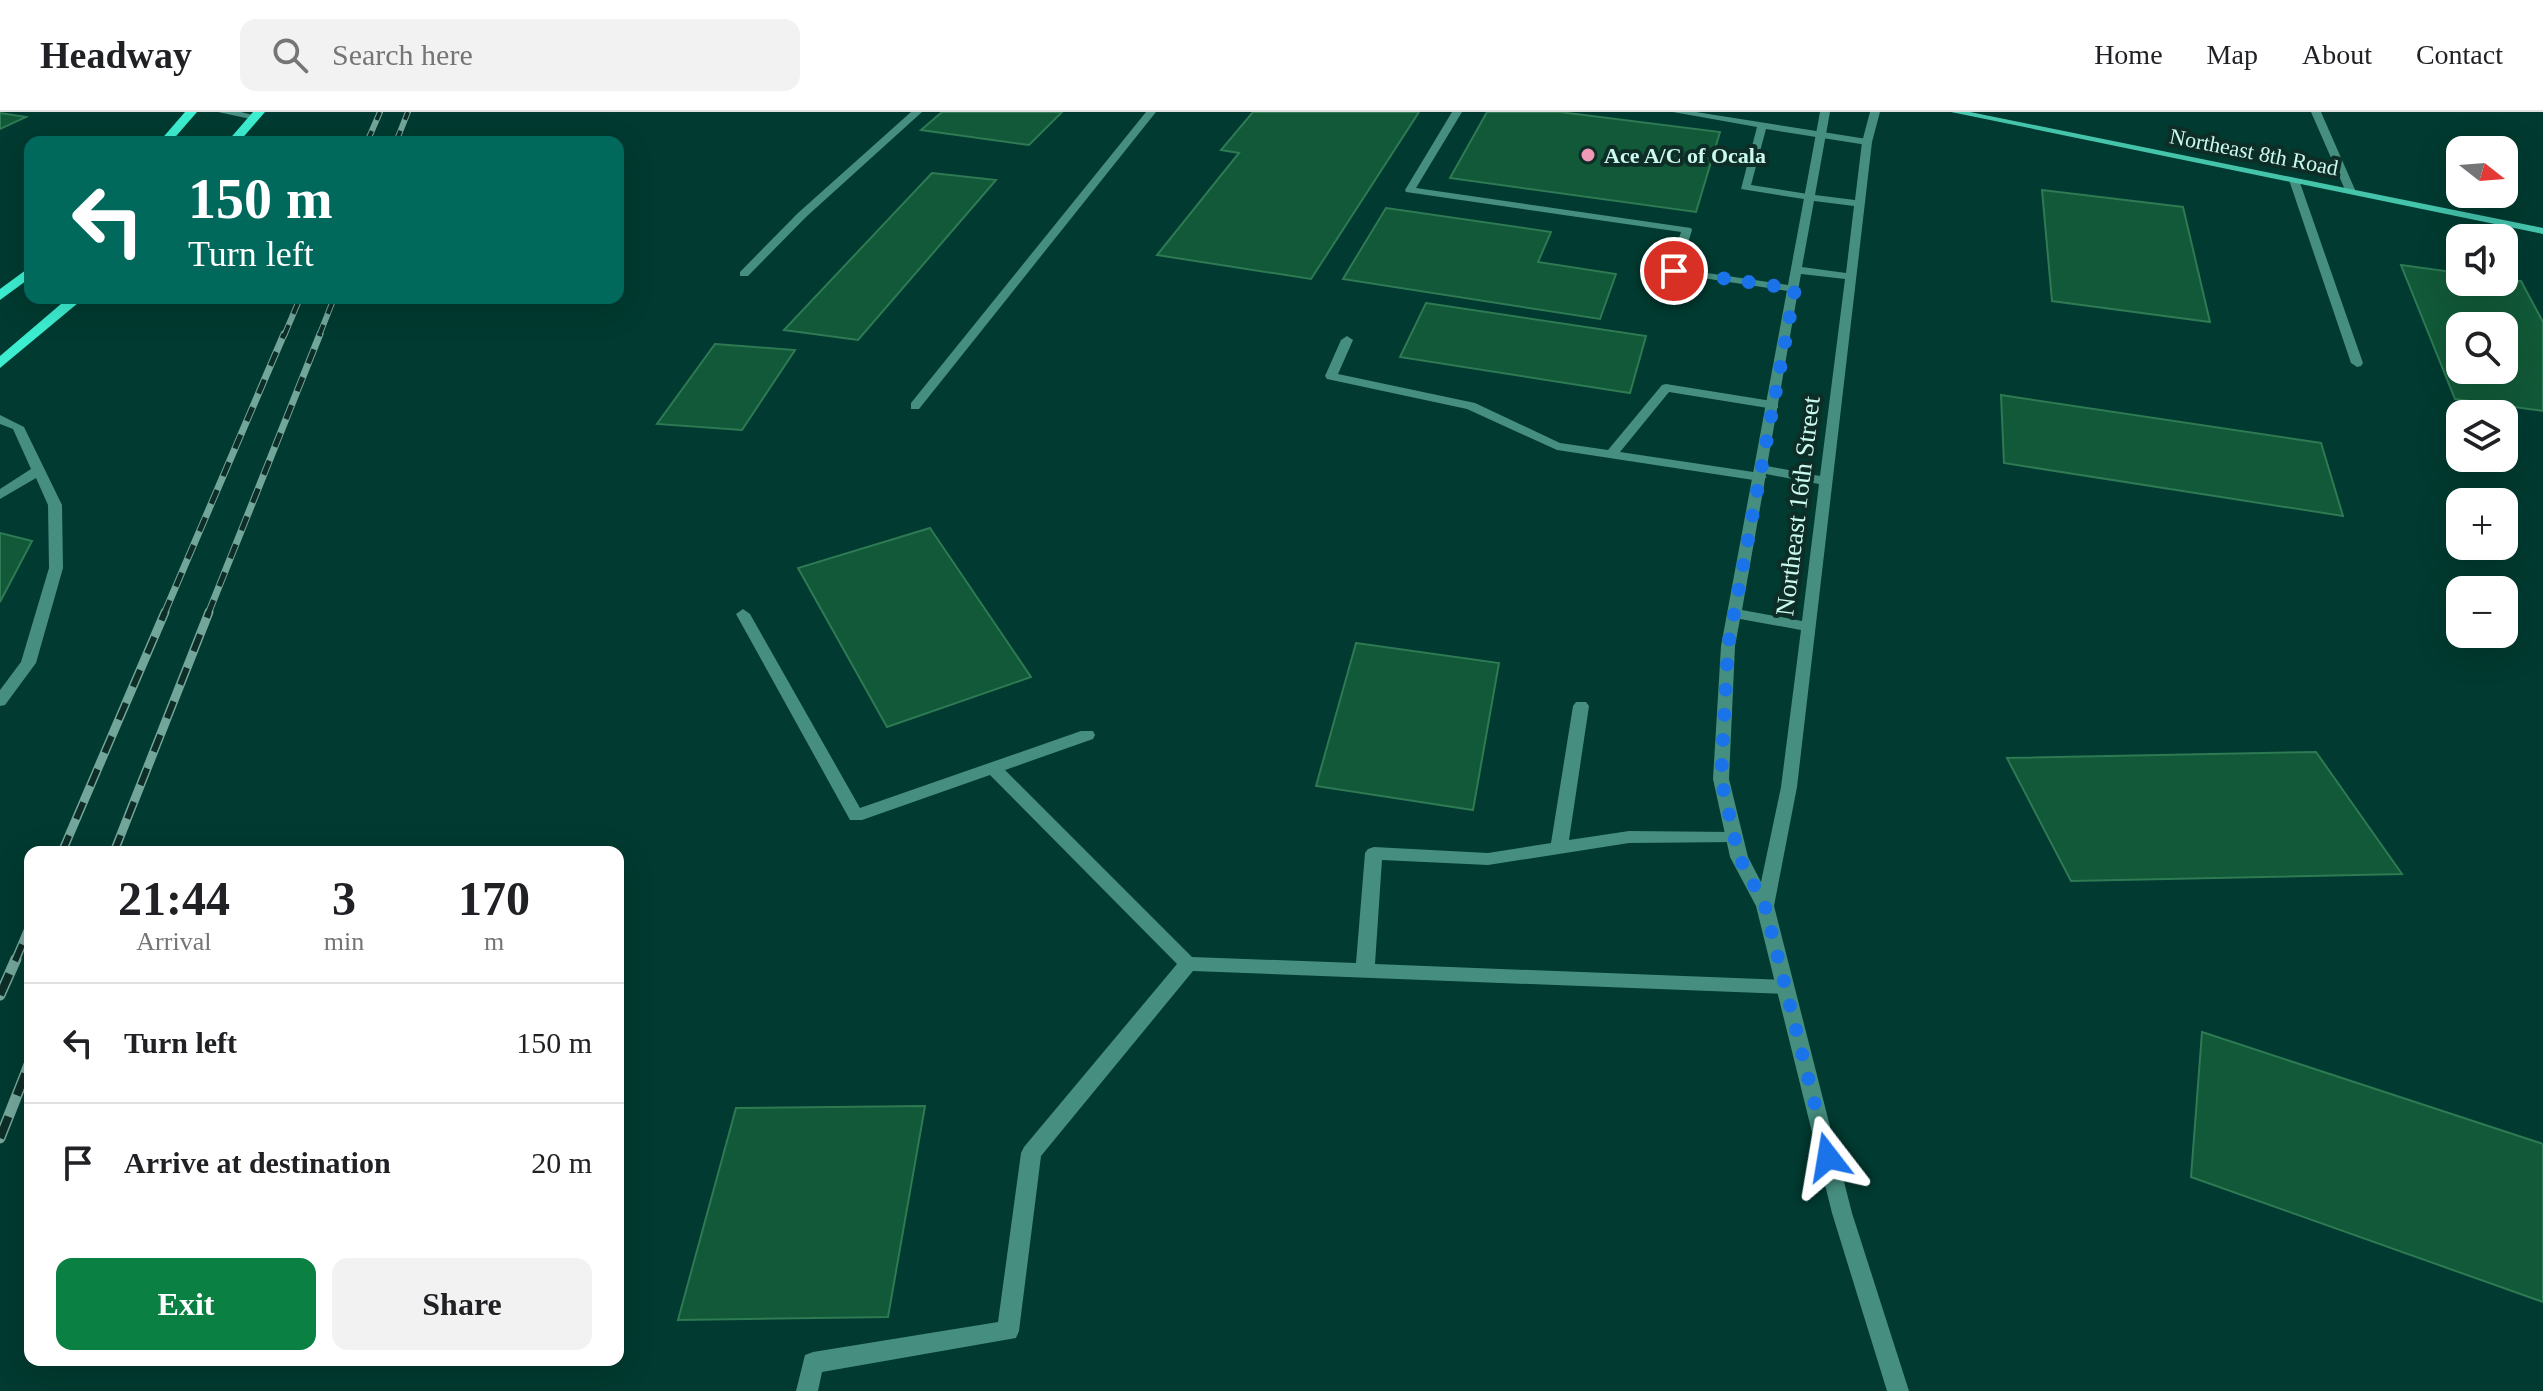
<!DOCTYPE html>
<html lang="en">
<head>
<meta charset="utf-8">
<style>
	:root { --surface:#fff; --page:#f2f2f2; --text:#202124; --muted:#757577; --line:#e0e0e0; --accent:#0b8043 }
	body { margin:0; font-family:"Times New Roman",serif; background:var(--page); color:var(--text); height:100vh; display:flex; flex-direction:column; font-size:30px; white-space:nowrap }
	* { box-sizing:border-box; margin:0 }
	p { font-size:26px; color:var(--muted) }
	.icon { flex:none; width:44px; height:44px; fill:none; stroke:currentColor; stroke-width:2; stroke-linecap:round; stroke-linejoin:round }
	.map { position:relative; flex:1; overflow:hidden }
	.side { position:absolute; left:24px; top:734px; width:600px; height:520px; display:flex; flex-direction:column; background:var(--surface); border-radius:16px; box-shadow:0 8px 32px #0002 }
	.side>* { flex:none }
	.hud { position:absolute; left:24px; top:24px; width:600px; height:168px; border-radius:16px; box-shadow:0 8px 32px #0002; background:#00695c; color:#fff; overflow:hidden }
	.needle { width:52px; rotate:107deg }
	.tools { position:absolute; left:2446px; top:24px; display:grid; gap:16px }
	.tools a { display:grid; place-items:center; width:72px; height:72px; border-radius:16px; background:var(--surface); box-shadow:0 8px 32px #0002; font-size:40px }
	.pin { position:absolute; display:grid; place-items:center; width:68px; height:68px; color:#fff; margin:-34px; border:4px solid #fff; border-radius:50%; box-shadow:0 2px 8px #0007 }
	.me { position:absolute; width:88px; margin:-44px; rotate:346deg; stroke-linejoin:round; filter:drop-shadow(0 0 6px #0008) }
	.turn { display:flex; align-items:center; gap:28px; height:168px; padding:0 32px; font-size:36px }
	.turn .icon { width:104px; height:104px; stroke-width:2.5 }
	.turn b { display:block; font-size:56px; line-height:68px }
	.eta { display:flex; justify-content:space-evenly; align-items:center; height:136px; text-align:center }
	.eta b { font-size:48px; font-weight:700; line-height:56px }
	.action { display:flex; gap:16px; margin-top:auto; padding:16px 32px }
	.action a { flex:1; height:92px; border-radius:16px; background:var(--accent); color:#fff; font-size:32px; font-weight:700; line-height:92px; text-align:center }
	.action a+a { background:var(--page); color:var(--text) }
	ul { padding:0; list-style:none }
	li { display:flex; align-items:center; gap:24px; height:120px; padding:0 32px; border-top:2px solid var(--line) }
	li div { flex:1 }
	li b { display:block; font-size:30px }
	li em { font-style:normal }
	header { display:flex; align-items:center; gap:48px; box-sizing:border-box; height:112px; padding:0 40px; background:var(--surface); border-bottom:2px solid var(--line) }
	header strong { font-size:38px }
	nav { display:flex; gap:44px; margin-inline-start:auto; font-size:28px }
	.search { width:560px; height:72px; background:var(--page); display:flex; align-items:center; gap:20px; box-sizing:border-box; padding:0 28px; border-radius:16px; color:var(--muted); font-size:30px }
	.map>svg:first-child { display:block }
	.building { fill:#115938; stroke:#2d7a53; stroke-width:2; fill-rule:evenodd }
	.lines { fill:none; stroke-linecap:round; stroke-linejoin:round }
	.lane { fill:#468e7f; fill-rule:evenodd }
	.street { fill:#468e7f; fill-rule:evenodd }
	.secondary { fill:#45c4ac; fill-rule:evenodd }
	.primary { fill:#3cedcf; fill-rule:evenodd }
	.rail-far3-casing { stroke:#73a69b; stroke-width:6 }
	.rail-far2-casing { stroke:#73a69b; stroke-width:7 }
	.rail-far1-casing { stroke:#73a69b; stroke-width:9 }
	.rail-casing { stroke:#73a69b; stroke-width:11 }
	.rail-far3 { stroke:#0d2d26; stroke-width:4; stroke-dasharray:12; stroke-linecap:butt }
	.rail-far2 { stroke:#0d2d26; stroke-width:5; stroke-dasharray:15; stroke-linecap:butt }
	.rail-far1 { stroke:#0d2d26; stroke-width:6; stroke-dasharray:18; stroke-linecap:butt }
	.rail { stroke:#0d2d26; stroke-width:8; stroke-dasharray:23; stroke-linecap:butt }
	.route { stroke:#1a73e8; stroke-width:14; stroke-dasharray:0 25.2 }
	.poi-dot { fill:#f09ab7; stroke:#0d2d26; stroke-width:3 }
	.labels { text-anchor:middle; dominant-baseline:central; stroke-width:8; stroke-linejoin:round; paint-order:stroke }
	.far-street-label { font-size:22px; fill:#cbf9ed; stroke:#0d2d26 }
	.far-poi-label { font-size:22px; font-weight:bold; fill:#cbf9ed; stroke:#0d2d26; text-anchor:start }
	.street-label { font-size:26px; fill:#cbf9ed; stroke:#0d2d26 }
</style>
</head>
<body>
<header>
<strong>Headway</strong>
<div class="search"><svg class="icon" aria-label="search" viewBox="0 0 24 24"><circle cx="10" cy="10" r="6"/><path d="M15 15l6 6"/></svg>Search here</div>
<nav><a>Home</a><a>Map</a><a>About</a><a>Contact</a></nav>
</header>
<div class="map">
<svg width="2543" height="1279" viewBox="0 0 2543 1279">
	<rect width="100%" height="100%" fill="#003a30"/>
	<g class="building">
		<path d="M942,0H1062L1029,33L921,18Z"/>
		<path d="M1253,0H1419L1311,167L1157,143L1239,41L1221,38Z"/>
		<path d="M1487,0H1560L1720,20L1696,100L1450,66Z"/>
		<path d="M0,1L26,5L0,17Z"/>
		<path d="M932,61L996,68L858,228L784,218Z"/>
		<path d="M2042,78L2183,95L2210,210L2052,189Z"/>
		<path d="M1386,96L1551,120L1538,150L1616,162L1600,207L1343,167Z"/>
		<path d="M2401,153L2460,161V170L2521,169L2543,210V299L2455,287ZM2460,214H2504V258H2460Z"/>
		<path d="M1426,191L1646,224L1630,281L1400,245Z"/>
		<path d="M715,232L795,238L742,318L657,312Z"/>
		<path d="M2001,283L2321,331L2343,404L2004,351Z"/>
		<path d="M930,416L1031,565L887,615L798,456Z"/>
		<path d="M0,421L32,429L0,490Z"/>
		<path d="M1356,531L1499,551L1473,698L1316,674Z"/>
		<path d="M2316,640L2402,762L2071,769L2007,646Z"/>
		<path d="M2202,920L2543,1032V1190L2191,1065Z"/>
		<path d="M925,994L888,1205L678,1208L736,996Z"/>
	</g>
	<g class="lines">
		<g class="lane">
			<path d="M911,0H922L806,105L748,164H740V160L798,101Z"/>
			<path d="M1146,0H1156L919,297H911V291Z"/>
			<path d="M1452,0H1462L1416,76L1691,116L1692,118L1680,157L1795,174L1801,177L1795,180L1670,161L1668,159L1681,120L1406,80L1405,78Z"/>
			<path d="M1673,0H1696L1867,27L1872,30L1867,33L1766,17L1751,73L1814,83L1815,85L1810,88L1741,77L1757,15Z"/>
			<path d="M2311,0H2321L2356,80L2355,82L2346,80Z"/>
			<path d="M2290,66L2299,68L2363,251L2361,254L2357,255L2351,251L2289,68Z"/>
			<path d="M1347,224L1353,228L1338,262L1475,291L1560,331L1608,338L1662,273L1666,272L1778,290V296L1774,297L1669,280L1620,340L1760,361L1767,365L1760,369L1557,338L1467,297L1327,267L1325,264L1341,228Z"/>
			<path d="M0,303L24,315L62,393L63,456L36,551L5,593L0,594V578L21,550L49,456L48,393L36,366L0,387V377L31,357L13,317L0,312Z"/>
			<path d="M743,497L750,502L860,696L1081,619H1093L1095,623L1093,627L1005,658L1192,845L1356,851L1365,741L1368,737L1374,735L1488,741L1551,731L1573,594L1576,590H1586L1589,594L1569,728L1629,719L1734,720L1740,722L1742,726L1740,730L1629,731L1488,753L1382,748L1375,852L1785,868L1792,870L1794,875L1792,880L1785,882L1193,859L1041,1044L1019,1219L1016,1226L822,1260L818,1279H796L805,1243L813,1240L998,1210L1021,1041L1024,1035L1177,852L990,663L862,708H850L736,502Z"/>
		</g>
		<g class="street">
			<path d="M218,0H241L260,5L255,8Z"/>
			<path d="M1820,0H1830L1815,83L1855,88L1862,30L1870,0H1880L1872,30L1797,675L1774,794L1852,1101L1909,1279H1887L1832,1101L1756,794L1730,745L1713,667L1721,534ZM1814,89L1854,94L1846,161L1802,155ZM1801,162L1845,167L1820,364L1767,354ZM1766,362L1819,372L1802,509L1742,498ZM1740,507L1801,518L1781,675L1761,770L1748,745L1729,667L1735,534Z"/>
		</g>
		<path class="secondary" d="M1951,0H1970L2543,116V122Z"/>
		<g class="primary">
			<path d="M185,0H197L171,30H159Z"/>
			<path d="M253,0H265L239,30H227Z"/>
			<path d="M30,155V166L0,188V177Z"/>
			<path d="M68,186H84L0,256V244Z"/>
		</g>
		<defs>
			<g id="rail-far3">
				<path d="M367,30L380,0"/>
				<path d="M396,30L408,0"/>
				<path d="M284,224L300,186"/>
				<path d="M319,224L334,186"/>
			</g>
			<g id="rail-far2">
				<path d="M164,502L284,222"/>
				<path d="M208,502L320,222"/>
			</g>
			<g id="rail-far1">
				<path d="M62,740L165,500"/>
				<path d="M114,740L209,500"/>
				<path d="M15,849L30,814"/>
			</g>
			<g id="rail">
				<path d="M0,883L16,847"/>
				<path d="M0,1026L30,950"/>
			</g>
		</defs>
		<use href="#rail-far3" class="rail-far3-casing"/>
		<use href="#rail-far2" class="rail-far2-casing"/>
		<use href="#rail-far1" class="rail-far1-casing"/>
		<use href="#rail" class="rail-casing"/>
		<use href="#rail-far3" class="rail-far3"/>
		<use href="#rail-far2" class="rail-far2"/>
		<use href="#rail-far1" class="rail-far1"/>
		<use href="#rail" class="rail"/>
	</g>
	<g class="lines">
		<path class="route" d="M1674,159L1795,177L1728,534L1721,667L1739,745L1765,794L1828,1045"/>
	</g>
	<circle class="poi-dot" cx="1588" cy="43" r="8"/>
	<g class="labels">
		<g class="far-street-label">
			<text transform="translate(2254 40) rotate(11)">Northeast 8th Road</text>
		</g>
		<g class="far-poi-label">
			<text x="1604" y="43">Ace A/C of Ocala</text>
		</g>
		<g class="street-label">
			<text transform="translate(1798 394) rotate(-83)">Northeast 16th Street</text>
		</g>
	</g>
</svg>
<div class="tools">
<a><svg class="needle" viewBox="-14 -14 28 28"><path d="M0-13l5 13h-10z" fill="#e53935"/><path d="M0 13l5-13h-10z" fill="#757577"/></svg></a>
<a><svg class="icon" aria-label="sound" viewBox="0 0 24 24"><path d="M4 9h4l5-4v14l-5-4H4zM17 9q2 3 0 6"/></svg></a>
<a><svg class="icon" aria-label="search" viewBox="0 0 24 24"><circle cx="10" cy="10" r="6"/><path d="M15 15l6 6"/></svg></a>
<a><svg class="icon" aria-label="layers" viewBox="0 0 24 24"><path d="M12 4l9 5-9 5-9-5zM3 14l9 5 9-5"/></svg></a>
<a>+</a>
<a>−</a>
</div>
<div class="pin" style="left:1674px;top:159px;background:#d93025"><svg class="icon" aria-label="arrive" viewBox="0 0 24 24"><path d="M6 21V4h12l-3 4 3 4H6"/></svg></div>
<svg class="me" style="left:1828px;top:1045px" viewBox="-20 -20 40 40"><path d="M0-17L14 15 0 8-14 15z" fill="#1a73e8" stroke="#fff" stroke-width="4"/></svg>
<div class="hud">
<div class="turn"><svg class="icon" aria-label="left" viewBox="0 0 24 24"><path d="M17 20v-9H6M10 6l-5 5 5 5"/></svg><div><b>150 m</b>Turn left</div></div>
</div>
<section class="side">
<div class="eta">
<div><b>21:44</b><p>Arrival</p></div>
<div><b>3</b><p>min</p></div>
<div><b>170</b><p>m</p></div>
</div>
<ul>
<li><svg class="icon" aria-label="left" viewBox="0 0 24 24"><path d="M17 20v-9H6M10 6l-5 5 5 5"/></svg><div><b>Turn left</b></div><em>150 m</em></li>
<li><svg class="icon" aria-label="arrive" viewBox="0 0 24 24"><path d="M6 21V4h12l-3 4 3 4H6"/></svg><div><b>Arrive at destination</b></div><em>20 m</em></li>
</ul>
<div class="action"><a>Exit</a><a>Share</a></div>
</section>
</div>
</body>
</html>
